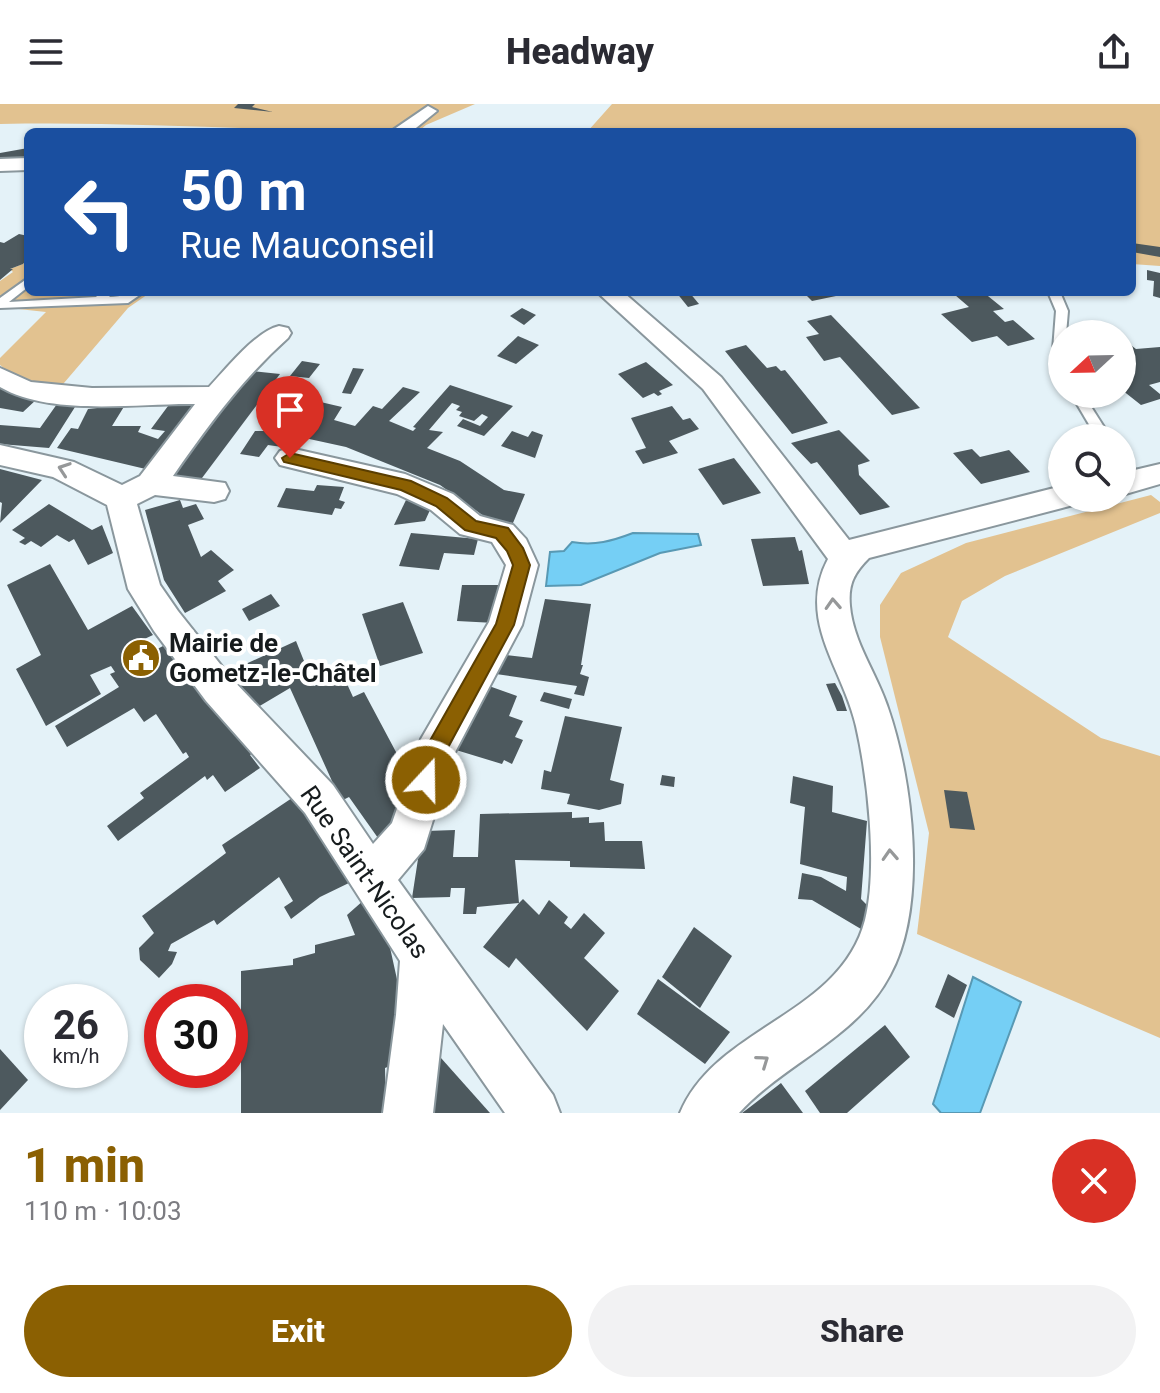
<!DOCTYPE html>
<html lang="en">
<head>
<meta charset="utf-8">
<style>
	:root { --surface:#fff; --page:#f2f2f3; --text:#2b2b33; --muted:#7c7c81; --accent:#8b6002 }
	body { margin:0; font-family:Roboto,sans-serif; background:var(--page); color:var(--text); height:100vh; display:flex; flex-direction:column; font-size:30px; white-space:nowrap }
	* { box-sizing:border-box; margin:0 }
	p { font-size:26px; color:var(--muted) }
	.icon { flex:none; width:44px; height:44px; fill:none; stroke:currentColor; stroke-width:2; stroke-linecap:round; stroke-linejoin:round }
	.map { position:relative; height:1009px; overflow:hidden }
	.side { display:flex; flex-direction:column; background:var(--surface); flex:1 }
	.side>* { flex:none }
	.banner { position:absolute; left:24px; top:24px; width:1112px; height:168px; border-radius:12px; box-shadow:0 2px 6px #0004; background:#1a4fa0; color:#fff; overflow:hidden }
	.needle { width:52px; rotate:248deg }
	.controls { position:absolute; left:1048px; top:216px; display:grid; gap:16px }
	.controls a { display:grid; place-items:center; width:88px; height:88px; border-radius:50%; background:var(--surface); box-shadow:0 2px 6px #0004; font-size:40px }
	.speed { position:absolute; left:24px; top:880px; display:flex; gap:16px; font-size:40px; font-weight:700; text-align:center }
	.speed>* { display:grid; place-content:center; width:104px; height:104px; border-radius:50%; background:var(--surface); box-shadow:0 2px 6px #0004; line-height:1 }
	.speed small { font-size:20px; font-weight:400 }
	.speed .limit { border:12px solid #d22; background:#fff; color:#111 }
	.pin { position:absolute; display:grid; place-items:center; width:68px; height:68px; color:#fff; margin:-82px -34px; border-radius:50% 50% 50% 0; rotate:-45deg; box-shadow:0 0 8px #0007 }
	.pin .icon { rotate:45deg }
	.me { position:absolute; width:88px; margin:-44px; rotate:21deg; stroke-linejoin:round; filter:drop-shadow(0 0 6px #0008) }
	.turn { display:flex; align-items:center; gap:28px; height:168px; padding:0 24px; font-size:36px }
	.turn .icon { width:104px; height:104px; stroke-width:2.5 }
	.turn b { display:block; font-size:56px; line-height:68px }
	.round { display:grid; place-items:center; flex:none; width:84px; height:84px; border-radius:42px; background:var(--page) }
	.head { display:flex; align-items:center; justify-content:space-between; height:136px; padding:0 24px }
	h1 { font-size:48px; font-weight:800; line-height:60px; color:var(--accent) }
	.action { display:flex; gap:16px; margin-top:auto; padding:16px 24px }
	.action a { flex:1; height:92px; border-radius:48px; background:var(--accent); color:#fff; font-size:32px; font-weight:800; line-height:92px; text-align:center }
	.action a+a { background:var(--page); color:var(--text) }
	header { display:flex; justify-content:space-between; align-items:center; height:104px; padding:0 24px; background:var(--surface); font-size:36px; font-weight:800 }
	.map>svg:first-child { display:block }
	.green { fill:#e2c290 }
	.water { fill:#75cff5; stroke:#5899b4; stroke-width:2 }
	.building { fill:#4d595e }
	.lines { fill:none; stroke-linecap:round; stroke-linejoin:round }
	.lane-casing { stroke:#8a979d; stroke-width:4 }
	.street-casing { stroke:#8a979d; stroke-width:4 }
	.lane { fill:#fff; fill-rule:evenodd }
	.street { fill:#fff; fill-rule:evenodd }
	.oneway { stroke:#969899 }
	.route { fill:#8b6002; stroke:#5a3e01; stroke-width:2 }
	.labels { text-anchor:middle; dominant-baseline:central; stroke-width:8; stroke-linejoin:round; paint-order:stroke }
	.poi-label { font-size:26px; font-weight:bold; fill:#161b1d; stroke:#fff; text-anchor:start }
	.street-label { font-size:26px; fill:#161b1d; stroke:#fff }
</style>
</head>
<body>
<header><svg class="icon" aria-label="menu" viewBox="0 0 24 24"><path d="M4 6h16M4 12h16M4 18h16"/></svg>Headway<svg class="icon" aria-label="share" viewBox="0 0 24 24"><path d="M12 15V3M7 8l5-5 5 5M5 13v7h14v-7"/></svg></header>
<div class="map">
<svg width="1160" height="1009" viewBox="0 0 1160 1009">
	<rect width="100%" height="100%" fill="#e4f2f8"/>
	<g class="green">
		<path d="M0,0H475L426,21L418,28C278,28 139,17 0,20Z"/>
		<path d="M612,0H1160V162L1132,160V28H587Z"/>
		<path d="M28,154V188H151L128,204L58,286L19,276L0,261V254L46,208L0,203V177L13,168L10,165L23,160Z"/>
		<path d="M1151,391L1160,398V409L1005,472L962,497L948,533L1101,634L1160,652V934L917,830L929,729L880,533V501L901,469L966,439Z"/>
	</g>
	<g class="water">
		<path d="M633,429L698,430L701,441L660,449L581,481L546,482L550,448L564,447L572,438C595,442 612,437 633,429Z"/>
		<path d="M973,873L1021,898L980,1009H941L933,1000Z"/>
	</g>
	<g class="building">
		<path d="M238,0H255L252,3L273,8L234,4Z"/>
		<path d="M28,44V58L0,59V49Z"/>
		<path d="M19,130L28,132V154L23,160L10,165H13L0,176V138L4,139Z"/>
		<path d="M1132,139L1160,143V153L1132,148Z"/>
		<path d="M1147,166L1160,169V194L1153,192L1154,177L1147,176Z"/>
		<path d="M676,188H689L699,200L688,203Z"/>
		<path d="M803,188H832L836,192L812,197Z"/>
		<path d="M968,188H983L1004,205L993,207L1005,218L1013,216L1035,235L1008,242L997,232L972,238L941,210L969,203L955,191Z"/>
		<path d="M522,204L536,211L524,221L510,212Z"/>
		<path d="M831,211L857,238L920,304L892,311L840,253L824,257L806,233L819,230L807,217Z"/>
		<path d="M518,232L539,241L516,260L497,252Z"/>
		<path d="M1124,236L1136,245L1160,243V278L1149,281L1160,290V295L1141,301L1122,286V275L1125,274L1122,271Z"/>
		<path d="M746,241L767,264L776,262L781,267L785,266L828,319L792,330L725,247Z"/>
		<path d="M302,257L320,260L309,274L290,272Z"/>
		<path d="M646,258L673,281L659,287L662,290L658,292L654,289L643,294L618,270Z"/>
		<path d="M353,264L364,265L351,290L342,289Z"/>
		<path d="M251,267L280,270L199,378L166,372Z"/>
		<path d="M0,281L18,291L37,295L23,308L0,304Z"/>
		<path d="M450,281L513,302L484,332L457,322L463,315L480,322L488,313L482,310L474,317L459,312L462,308L456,306L460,302L452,299L429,326L443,328L427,344L460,357L504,386L525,390L513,419L488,415L440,381L346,343L291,331L282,343L268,341L259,353L240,350L255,327H277L296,307L289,306L299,293L342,303L334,316L355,322L373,302L382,305L403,283L420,288L389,317L413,327L416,324L413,323Z"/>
		<path d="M197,296L202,303L154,367L57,344L71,324L78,325L88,305L125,301L112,322H141L138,328L158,335L165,327L151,325L171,298Z"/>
		<path d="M57,300L75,303L49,344L0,340V321L40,324Z"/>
		<path d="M672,302L683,316L690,314L699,325L669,337L678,349L643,360L635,347L646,344L631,314Z"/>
		<path d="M839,326L870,357L858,361L859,371L890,403L860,411L817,358L811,360L791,339Z"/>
		<path d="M512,327L528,333L532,327L543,331L535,354L501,342Z"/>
		<path d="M972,345L980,353L1009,346L1030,368L981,380L953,349Z"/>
		<path d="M734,354L761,389L723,401L698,365Z"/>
		<path d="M0,365L42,376L0,419L2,399L0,398Z"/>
		<path d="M317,381L344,383L339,396L345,398L341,405L335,404L332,411L277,403L286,384L314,387Z"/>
		<path d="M180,396L183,404L196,400L204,415L188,421L201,453L211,446L234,466L218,477L226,487L185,509L164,476L145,406Z"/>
		<path d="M406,396L430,406L425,417L394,421Z"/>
		<path d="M49,400L92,426L102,421L113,449L88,461L74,435L69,438L57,431L41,443L31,437L25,441L19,438L25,434L12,426Z"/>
		<path d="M411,429L478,435L474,451L444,449L439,466L399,462Z"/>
		<path d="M795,433L799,447L802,446L809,480L763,482L751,435Z"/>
		<path d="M50,460L88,526L132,502L153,531L125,544L133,558L163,542L253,649L250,651L260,664L225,688L213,671L207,676L205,672L118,737L107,722L144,694L140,689L189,653L186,648L183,650L156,610L144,618L134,604L67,643L55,622L119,583L110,570L115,568L111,562L90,571L101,590L46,622L16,565L41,551L7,481Z"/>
		<path d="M462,481H499L495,519L457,517Z"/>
		<path d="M271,490L280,502L249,517L242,505Z"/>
		<path d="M545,495L591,500L581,561H583L580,570L589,573L584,592L574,590L577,582L496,570L506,551L532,554Z"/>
		<path d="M403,498L423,549L380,562L362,510Z"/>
		<path d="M296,537L314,582L343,571L353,593L364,588L404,663L409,683L394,722L378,734L349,693L341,697L290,584L258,603L228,568Z"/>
		<path d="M835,579L842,592L847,607H837L826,580Z"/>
		<path d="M489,582L517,592L509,612L523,617L515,633L523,636L512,660L504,656L502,660L456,646Z"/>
		<path d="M544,588L572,595L569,605L540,597Z"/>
		<path d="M565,612L622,623L610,676L624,680L621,700L599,706L567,700L570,690L541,685L544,666L551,668Z"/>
		<path d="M662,671L675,673L674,683L660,681Z"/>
		<path d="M793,672L833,682L832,708L867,717L861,795L868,802L861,825L812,796L798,795L802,769L821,773L846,787L847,773L800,760L805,703L790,699Z"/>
		<path d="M944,686L967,688L975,726L950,724Z"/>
		<path d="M295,692L353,777L320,793L291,815L284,803L293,797L279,773L217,821L214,816L171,840L168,847L177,848L172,860L159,874L140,856L139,844L154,829L142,812L226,749L222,741Z"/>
		<path d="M572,708V714L589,713V719L604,718L605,737H642L645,765L570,763V757L515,756L519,799L523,795L539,811L549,796L568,813L564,819L571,825L584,809L605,829L584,854L619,887L587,927L516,854L509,864L483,843L519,799L477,803L476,810H463L465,784H451L450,793L412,794L418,755L426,727L455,726L453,753H478L480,710Z"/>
		<path d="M364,796L389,839L400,889L395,960L385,964L386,1009H241V867L293,861V855L315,849V841L355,831L347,811Z"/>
		<path d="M694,823L732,852L700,904L662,873Z"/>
		<path d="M948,870L967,881L954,914L935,903Z"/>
		<path d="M658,875L730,928L705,960L637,910Z"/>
		<path d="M885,921L910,953L847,1009H820L805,987Z"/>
		<path d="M0,945L28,976L0,1006Z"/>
		<path d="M441,954L490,1009H430L421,976Z"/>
		<path d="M781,979L803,1009H742L750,1003Z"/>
	</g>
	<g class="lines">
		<defs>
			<g id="lane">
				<path d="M28,174V183L9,198L96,193L101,188H114L109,193C122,193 131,188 144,188L128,199L0,204V194Z"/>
				<path d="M1048,188H1060L1068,207L1066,230H1062V258L1058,257L1053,246L1056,207Z"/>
				<path d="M1071,290H1083L1111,334H1097Z"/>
				<path d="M1122,355C1131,358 1138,368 1143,376L1141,380H1131L1122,369Z"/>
			</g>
			<g id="street">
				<path d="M428,2L437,7L411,28H390Z"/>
				<path d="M28,54V66L0,67V55Z"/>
				<path d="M597,188H623L721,273L849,436L1062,382V394H1077L1073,401L1062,404L869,454C854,469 848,480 850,502C853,538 877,570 888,604C913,676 928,802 890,871C857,934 786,958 739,1009H680C716,922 840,912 865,816C878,764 868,675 856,622C843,564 796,516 828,455L703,285Z"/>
				<path d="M279,222L288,224L291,229L288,234C242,275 208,322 173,372L225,379L229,387L225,395L214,398L155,391L137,400L160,481L178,507L232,575L333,681L373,740L392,719L421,635L489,518L506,461L492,438L460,430L431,406L397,390L280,361L275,354L280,347L290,344L405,370L453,390L480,412L513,421L526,435L538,461L522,521L453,652L424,745L398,776L553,991L560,1009H505L443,920L433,1009H383L396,911L400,857L305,709L206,597L154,527L128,485L107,401L53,373L0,361V341L74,358L122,381L140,372L195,300C138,299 52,313 0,283V264L31,278L92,284L209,283C226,265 255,228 279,222Z"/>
				<path d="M1160,360V380L1122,391V369Z"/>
			</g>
		</defs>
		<use href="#lane" class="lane-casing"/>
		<use href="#street" class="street-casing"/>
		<use href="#lane" class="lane"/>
		<use href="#street" class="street"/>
	</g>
	<defs><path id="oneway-chevron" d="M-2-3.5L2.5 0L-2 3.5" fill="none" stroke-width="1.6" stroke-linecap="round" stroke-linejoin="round" transform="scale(2)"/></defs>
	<g class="oneway">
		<use href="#oneway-chevron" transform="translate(64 365) rotate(-161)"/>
		<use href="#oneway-chevron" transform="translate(833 500) rotate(-93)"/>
		<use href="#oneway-chevron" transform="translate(890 751) rotate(-93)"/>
		<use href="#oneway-chevron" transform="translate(763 957) rotate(-35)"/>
	</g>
	<path class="route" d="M290,349L411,377L447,394L476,417L508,424L523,444L530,461L514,521L444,651L434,683L426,686L418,683L415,676L427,642L496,520L513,461L507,447L496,434L465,426L436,402L401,386L284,358L282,354Z"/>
	<defs>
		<symbol id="civic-disc" viewBox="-11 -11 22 22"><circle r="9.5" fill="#8b6002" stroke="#fff"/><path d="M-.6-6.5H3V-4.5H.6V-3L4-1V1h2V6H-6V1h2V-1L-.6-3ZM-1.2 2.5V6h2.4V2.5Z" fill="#fff"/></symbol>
	</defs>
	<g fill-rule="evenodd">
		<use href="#civic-disc" x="119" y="532" width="44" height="44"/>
	</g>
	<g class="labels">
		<g class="poi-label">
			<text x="169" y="539">Mairie de<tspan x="169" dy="30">Gometz-le-Châtel</tspan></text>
		</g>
		<g class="street-label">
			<text transform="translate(365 768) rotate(55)">Rue Saint-Nicolas</text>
		</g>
	</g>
</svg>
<div class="controls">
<a><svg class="needle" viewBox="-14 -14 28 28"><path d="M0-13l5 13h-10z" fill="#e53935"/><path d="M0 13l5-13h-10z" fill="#7c7c81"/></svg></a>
<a><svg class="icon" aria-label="search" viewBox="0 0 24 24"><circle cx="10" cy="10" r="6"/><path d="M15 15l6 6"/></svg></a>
</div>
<div class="speed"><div>26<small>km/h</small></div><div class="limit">30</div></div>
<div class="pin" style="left:290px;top:354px;background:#d93025"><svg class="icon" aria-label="arrive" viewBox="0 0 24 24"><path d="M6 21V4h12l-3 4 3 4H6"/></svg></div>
<svg class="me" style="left:426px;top:676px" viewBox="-20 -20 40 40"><circle r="17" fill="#8b6002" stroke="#fff" stroke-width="3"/><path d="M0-11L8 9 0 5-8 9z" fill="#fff"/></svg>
<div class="banner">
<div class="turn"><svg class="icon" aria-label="left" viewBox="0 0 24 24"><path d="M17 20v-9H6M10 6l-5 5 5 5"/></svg><div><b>50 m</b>Rue Mauconseil</div></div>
</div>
</div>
<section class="side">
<div class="head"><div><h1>1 min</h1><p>110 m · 10:03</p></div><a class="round" style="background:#d93025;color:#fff"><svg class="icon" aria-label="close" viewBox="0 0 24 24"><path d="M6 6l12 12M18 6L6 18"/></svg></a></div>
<div class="action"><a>Exit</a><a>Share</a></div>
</section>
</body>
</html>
